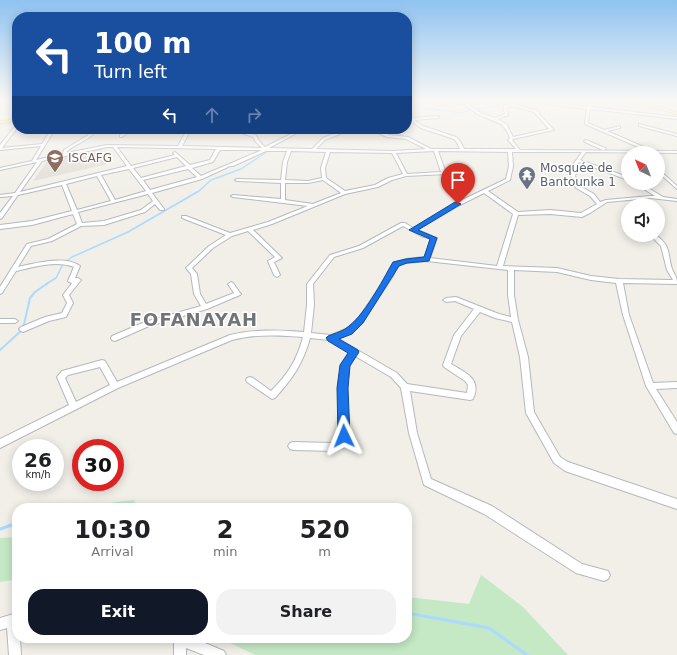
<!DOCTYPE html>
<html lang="en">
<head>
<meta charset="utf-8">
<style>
	:root { --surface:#fff; --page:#f2f2f2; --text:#202124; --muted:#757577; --accent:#111827 }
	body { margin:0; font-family:"DejaVu Sans",sans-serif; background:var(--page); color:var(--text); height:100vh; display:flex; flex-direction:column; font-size:15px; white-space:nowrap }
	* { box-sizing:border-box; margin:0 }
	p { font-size:13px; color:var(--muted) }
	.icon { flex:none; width:22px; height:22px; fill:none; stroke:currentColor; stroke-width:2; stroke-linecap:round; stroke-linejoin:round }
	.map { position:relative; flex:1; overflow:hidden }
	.drawer { position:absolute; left:12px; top:503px; width:400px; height:140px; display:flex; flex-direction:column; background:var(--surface); border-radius:16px; box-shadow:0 2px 10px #0003 }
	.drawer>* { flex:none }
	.guide { position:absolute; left:12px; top:12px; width:400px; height:122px; border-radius:16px; box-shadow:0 2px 10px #0003; background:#1a4fa0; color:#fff; overflow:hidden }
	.needle { width:26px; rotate:317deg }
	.buttons { position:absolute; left:621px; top:146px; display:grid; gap:8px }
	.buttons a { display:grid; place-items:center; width:44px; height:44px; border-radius:50%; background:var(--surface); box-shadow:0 2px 10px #0003; font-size:20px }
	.speed { position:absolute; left:12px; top:439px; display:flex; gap:8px; font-size:20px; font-weight:700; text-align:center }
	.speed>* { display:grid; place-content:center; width:52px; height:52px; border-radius:50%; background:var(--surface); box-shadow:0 2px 10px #0003; line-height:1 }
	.speed small { font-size:10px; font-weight:400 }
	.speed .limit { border:6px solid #d22; background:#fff; color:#111 }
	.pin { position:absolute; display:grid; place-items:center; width:34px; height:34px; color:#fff; margin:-41px -17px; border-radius:50% 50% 50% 0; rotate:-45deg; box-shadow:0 0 4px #0007 }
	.pin .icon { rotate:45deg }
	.me { position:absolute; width:44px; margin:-22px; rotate:358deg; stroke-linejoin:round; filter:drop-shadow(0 0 3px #0008) }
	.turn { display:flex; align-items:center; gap:14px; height:84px; padding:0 16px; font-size:18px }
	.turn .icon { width:52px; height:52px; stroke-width:2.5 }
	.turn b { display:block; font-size:28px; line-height:34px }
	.lanes { display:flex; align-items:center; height:38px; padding:0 16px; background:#0003; justify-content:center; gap:20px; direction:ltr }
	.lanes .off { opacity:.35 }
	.eta { display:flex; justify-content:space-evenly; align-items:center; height:68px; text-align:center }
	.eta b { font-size:24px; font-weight:600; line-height:28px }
	.button { display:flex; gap:8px; margin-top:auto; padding:8px 16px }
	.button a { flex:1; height:46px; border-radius:16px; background:var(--accent); color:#fff; font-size:16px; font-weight:600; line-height:46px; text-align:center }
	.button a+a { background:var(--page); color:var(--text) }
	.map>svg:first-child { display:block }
	.education { fill:#e1ded6 }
	.green { fill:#c5e8c5 }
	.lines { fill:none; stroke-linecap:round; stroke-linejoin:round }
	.stream-far3 { stroke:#aadaff; stroke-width:1 }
	.stream-far2 { stroke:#aadaff; stroke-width:1.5 }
	.stream-far1 { stroke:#aadaff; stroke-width:2 }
	.stream { stroke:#aadaff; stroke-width:3 }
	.minor-casing { stroke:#b5b8bc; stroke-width:2 }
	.major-casing { stroke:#f2c960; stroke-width:2 }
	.minor { fill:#fff; fill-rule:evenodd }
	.major { fill:#fff2af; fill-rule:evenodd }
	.route { fill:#1a73e8; stroke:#114b97 }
	.labels { text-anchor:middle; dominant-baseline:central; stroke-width:3; stroke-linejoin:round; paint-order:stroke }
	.far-education-label { font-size:12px; fill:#785e54; stroke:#fff; text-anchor:start }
	.far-worship-label { font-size:12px; fill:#5b616d; stroke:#fff; text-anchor:start }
	.district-label { font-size:18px; font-weight:bold; letter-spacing:1px; fill:#70757a; stroke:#fff }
</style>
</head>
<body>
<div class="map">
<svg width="677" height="655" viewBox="0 0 677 655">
	<rect width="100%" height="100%" fill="#f1efe8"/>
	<path class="education" d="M102,149L108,164L33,181L47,161Z"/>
	<g class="green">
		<path d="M134,500L137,508H88L92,505Z"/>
		<path d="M17,537V579L0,582V538Z"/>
		<path d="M481,575L523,607L568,655H255L220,638H407V597L469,604Z"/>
	</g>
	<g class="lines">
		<g class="stream-far3">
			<path d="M605,101L631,108"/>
			<path d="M424,108L462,113L470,110"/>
			<path d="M473,109L510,104L523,101"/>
		</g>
		<path class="stream-far2" d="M46,284L56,278L63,264L72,257L128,232L199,191L211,180L241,169L268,151"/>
		<path class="stream-far1" d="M0,350L23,329L30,298L35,292L48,283"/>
		<g class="stream">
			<path d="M0,529L17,523"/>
			<path d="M407,613L489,628L527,655"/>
		</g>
		<defs>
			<g id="minor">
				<path d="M2,101H6L0,105V103Z"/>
				<path d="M430,101H434L438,103L462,102L461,101H464L479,112L495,118L505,114L503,106L517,103L519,104L516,105L536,110L539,112V114L554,130L513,139L512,140L520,150L677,151V153L586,152L580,160L628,177V180L579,162L576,166L578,168L575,176L580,186L594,194L600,202L606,200L650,196H655L634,183H640L663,197L677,199V201L650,198L607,202L590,213L582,217L550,214L518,215L503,266L557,268L591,276L619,279L673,280L667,270L661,246L650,235H656C672,247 667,254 672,269C675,276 677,276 677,284L623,283L629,315L653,383L677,382V388L656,389L677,422V434L674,433L646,386L623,315L616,283L591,280L557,272L514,270V295L518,320L528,357L534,412L560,457L568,462L677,499V509L565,471L554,463L526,413L520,357L512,322L495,318L480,312L461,336L451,364C466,373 482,379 473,399L470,400L410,391L417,433L431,479L492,506L582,564L608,571L610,575L608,579L604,581L576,573L484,514L424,485L409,433L401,388L391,377L355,356C353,359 350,363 349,366C341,392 355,423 344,447L333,451L293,450L290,449L288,446L290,443L293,442L333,443L338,441L340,436L338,388L341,365L350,352L329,340L310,338C303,364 292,379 275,398L272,399L247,382L246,380L247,378L250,377L253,378L271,391C288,374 297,360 303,337C279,335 255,334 232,340L118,388L0,448V439L69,405L57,377L62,371L102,360L105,361L117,382L230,335C255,329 279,330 304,332L307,305V284L330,255L359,246L401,223H405L413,228L456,203L506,179L509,166L508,152L438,151L446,173V174L406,176L392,180L378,187L345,194L272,224L253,230L282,258L274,262L280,275L277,277L274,275L268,261L275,257L248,231L232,236L213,248L192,268L197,274L200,294L206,304L234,293L228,284L231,282L233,283L240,293L241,294L240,295L207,309L149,326L115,341L112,340L111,338L112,336L145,322L201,306L194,294L191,274L186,268L209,246L226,235L182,218V216H186L230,233L268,222L308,206L233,197L231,196L233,195L281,199V183L237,181L235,180L237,179L281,180L283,162L287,151H266L233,166H230L202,179L152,193L164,209V210H160L155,204L145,212L104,225L81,226L52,241L31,246L18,267C35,263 66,255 80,266L75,278H78L81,280L69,295L73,303L66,317L49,321L23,332L21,331L19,329L21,327L45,317L62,313L67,303L63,295L72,283L69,282L68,281L74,267C56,260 34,267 16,271L2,293L0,294V287L27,244L48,239L77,224L73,214L32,225L0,229V225L32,221L72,211L62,185L18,195L2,218L0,219V213L13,196L0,197V195L15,193L37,162L0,170V168L32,161L41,146L0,150V145L16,125H17V128L2,148L42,144L51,129H55L36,160L63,154L64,150L88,135L94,129H98C90,140 77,143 67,151V153L107,145L178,146L187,129H191L182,146L262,148L256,142L253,137L242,133V131L244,129H248L245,132L256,135L259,141L265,147L293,133L281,129L296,131L299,129H304L269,148L312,149L323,138L338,132L342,129H346L340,134L325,140L316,149L393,151L426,149L406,139L387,137L369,129H374L389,135L408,137L431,149H460L456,141L454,139L421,128L407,118V115L412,118L439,116L438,118L414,120L423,126L456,137L460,141L464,149H516L508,140L510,138L507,131L501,124L477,114L464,104L437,105ZM512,106L534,112L549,129L513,137L507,125L498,119L508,115L506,108ZM107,147H113L127,166L20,192L42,161ZM117,147L216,149L210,160L190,165L175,152L173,153L175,155L131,166ZM220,150H262L201,176L192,168L213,162ZM291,151L326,152L321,168L322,178L308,181L285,180L287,162ZM434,151L441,172L407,174L396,153ZM330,152L392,153L403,174L388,178L375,185L345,191L326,178L325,168ZM512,152H582L572,166L574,168L571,176L576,188L590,196L597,204L581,213L550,210L518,212L488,191L510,180L513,166ZM177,157L186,166L141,178L133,168ZM129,169L146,191L115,200L101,175ZM188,169L197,177L150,190L143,180ZM97,176L111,201L77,210L66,184ZM323,180L341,193L313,204L285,200V183H308ZM484,193L513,214L497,266L430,258L437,238L417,230L460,205ZM148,194L153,201L141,210L104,221L82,223L78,212ZM403,226L421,236L431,239L425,257L406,259L396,262L392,265L387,276L358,319L346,329L331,335L311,333L314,305L313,284L334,257L363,248ZM427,261L508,270V295L511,317L499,314L456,297L446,298L443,300L446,302L455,301L474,309L454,335L443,365L444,367L465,381L468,385L467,393L407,384L397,373L337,338L350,333L362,323L393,276L397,267L400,264L406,263ZM100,367L110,385L76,402L65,378L68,375Z"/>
				<path d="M525,101H534L587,107L588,101H591V107L677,117V119L590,109L588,123L604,130L620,126V128L607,131L646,148L647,149L645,150L585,124L587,109Z"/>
				<path d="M639,124L677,134V136L639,126Z"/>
				<path d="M127,129H144L158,131L156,132L131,130L122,137H120V135Z"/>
				<path d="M586,140L605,148L606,149L603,150L585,142L584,141Z"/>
				<path d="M658,169L677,186V189L658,172Z"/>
				<path d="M0,319H15L18,321L15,323H0Z"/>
				<path d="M17,613V638H20L21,655H9L7,628L0,630V618Z"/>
				<path d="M171,638H193L224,651L226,655H204L186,648V655H174V643Z"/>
			</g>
			<g id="major">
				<path d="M631,101H637L677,112V114Z"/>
				<path d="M17,120V122L0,123V121Z"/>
			</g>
		</defs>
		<use href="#minor" class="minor-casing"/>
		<use href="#major" class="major-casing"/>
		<use href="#minor" class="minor"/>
		<use href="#major" class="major"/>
	</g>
	<linearGradient id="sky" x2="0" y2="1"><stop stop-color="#8fc3f1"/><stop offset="0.52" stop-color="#f9f8f5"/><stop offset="1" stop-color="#f9f8f5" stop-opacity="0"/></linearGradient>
	<rect width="677" height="193" fill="url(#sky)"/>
	<path class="route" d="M455,202L461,204L418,230L437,238L429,261L407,263L399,266L363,323L352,334L339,339L358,350L359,352L350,366L348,388L350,436L348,440L344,441L340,440L338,436L337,388L340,365L348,353L328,341L326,338L328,336C333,334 340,332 345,329C364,317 382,281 393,262L406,259L424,257L430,239L409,230Z"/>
	<defs>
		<symbol id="university-pin" viewBox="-11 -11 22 30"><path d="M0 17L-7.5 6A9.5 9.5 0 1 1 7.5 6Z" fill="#8d6e63" stroke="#fff"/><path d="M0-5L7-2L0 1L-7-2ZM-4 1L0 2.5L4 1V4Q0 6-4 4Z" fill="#fff"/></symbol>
		<symbol id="temple-pin" viewBox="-11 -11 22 30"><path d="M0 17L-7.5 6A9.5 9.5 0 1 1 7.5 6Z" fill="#6b7280" stroke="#fff"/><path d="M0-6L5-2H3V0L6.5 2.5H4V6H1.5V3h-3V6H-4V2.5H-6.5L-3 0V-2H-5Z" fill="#fff"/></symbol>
	</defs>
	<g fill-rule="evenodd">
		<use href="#university-pin" x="45" y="148" width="20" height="27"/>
		<use href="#temple-pin" x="517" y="165" width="20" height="27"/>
	</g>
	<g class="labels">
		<g class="far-education-label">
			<text x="68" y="158">ISCAFG</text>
		</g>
		<g class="far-worship-label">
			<text x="540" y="168">Mosquée de<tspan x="540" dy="14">Bantounka 1</tspan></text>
		</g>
		<g class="district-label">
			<text x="194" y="319">FOFANAYAH</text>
		</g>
	</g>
</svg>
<div class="buttons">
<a><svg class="needle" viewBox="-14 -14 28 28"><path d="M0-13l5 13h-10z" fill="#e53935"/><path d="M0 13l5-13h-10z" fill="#757577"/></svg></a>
<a><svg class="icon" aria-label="sound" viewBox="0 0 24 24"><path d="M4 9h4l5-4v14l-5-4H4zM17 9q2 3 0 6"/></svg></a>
</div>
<div class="speed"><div>26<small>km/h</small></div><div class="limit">30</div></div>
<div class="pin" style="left:458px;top:204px;background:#d93025"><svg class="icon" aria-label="arrive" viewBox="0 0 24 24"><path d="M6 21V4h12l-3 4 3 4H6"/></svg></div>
<svg class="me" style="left:344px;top:436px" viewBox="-20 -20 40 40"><path d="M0-17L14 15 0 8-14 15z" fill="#1a73e8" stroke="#fff" stroke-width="4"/></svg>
<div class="guide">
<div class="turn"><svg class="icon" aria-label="left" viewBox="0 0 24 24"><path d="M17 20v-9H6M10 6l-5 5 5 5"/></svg><div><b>100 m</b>Turn left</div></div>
<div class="lanes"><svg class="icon" aria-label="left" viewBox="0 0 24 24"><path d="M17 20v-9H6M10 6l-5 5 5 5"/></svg><svg class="icon off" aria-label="ahead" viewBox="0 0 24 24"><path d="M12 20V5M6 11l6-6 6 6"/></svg><svg class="icon off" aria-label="right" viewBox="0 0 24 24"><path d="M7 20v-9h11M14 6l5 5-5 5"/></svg></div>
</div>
<section class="drawer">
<div class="eta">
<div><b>10:30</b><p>Arrival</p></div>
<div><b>2</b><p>min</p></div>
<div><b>520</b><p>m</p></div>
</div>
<div class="button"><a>Exit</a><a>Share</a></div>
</section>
</div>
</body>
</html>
